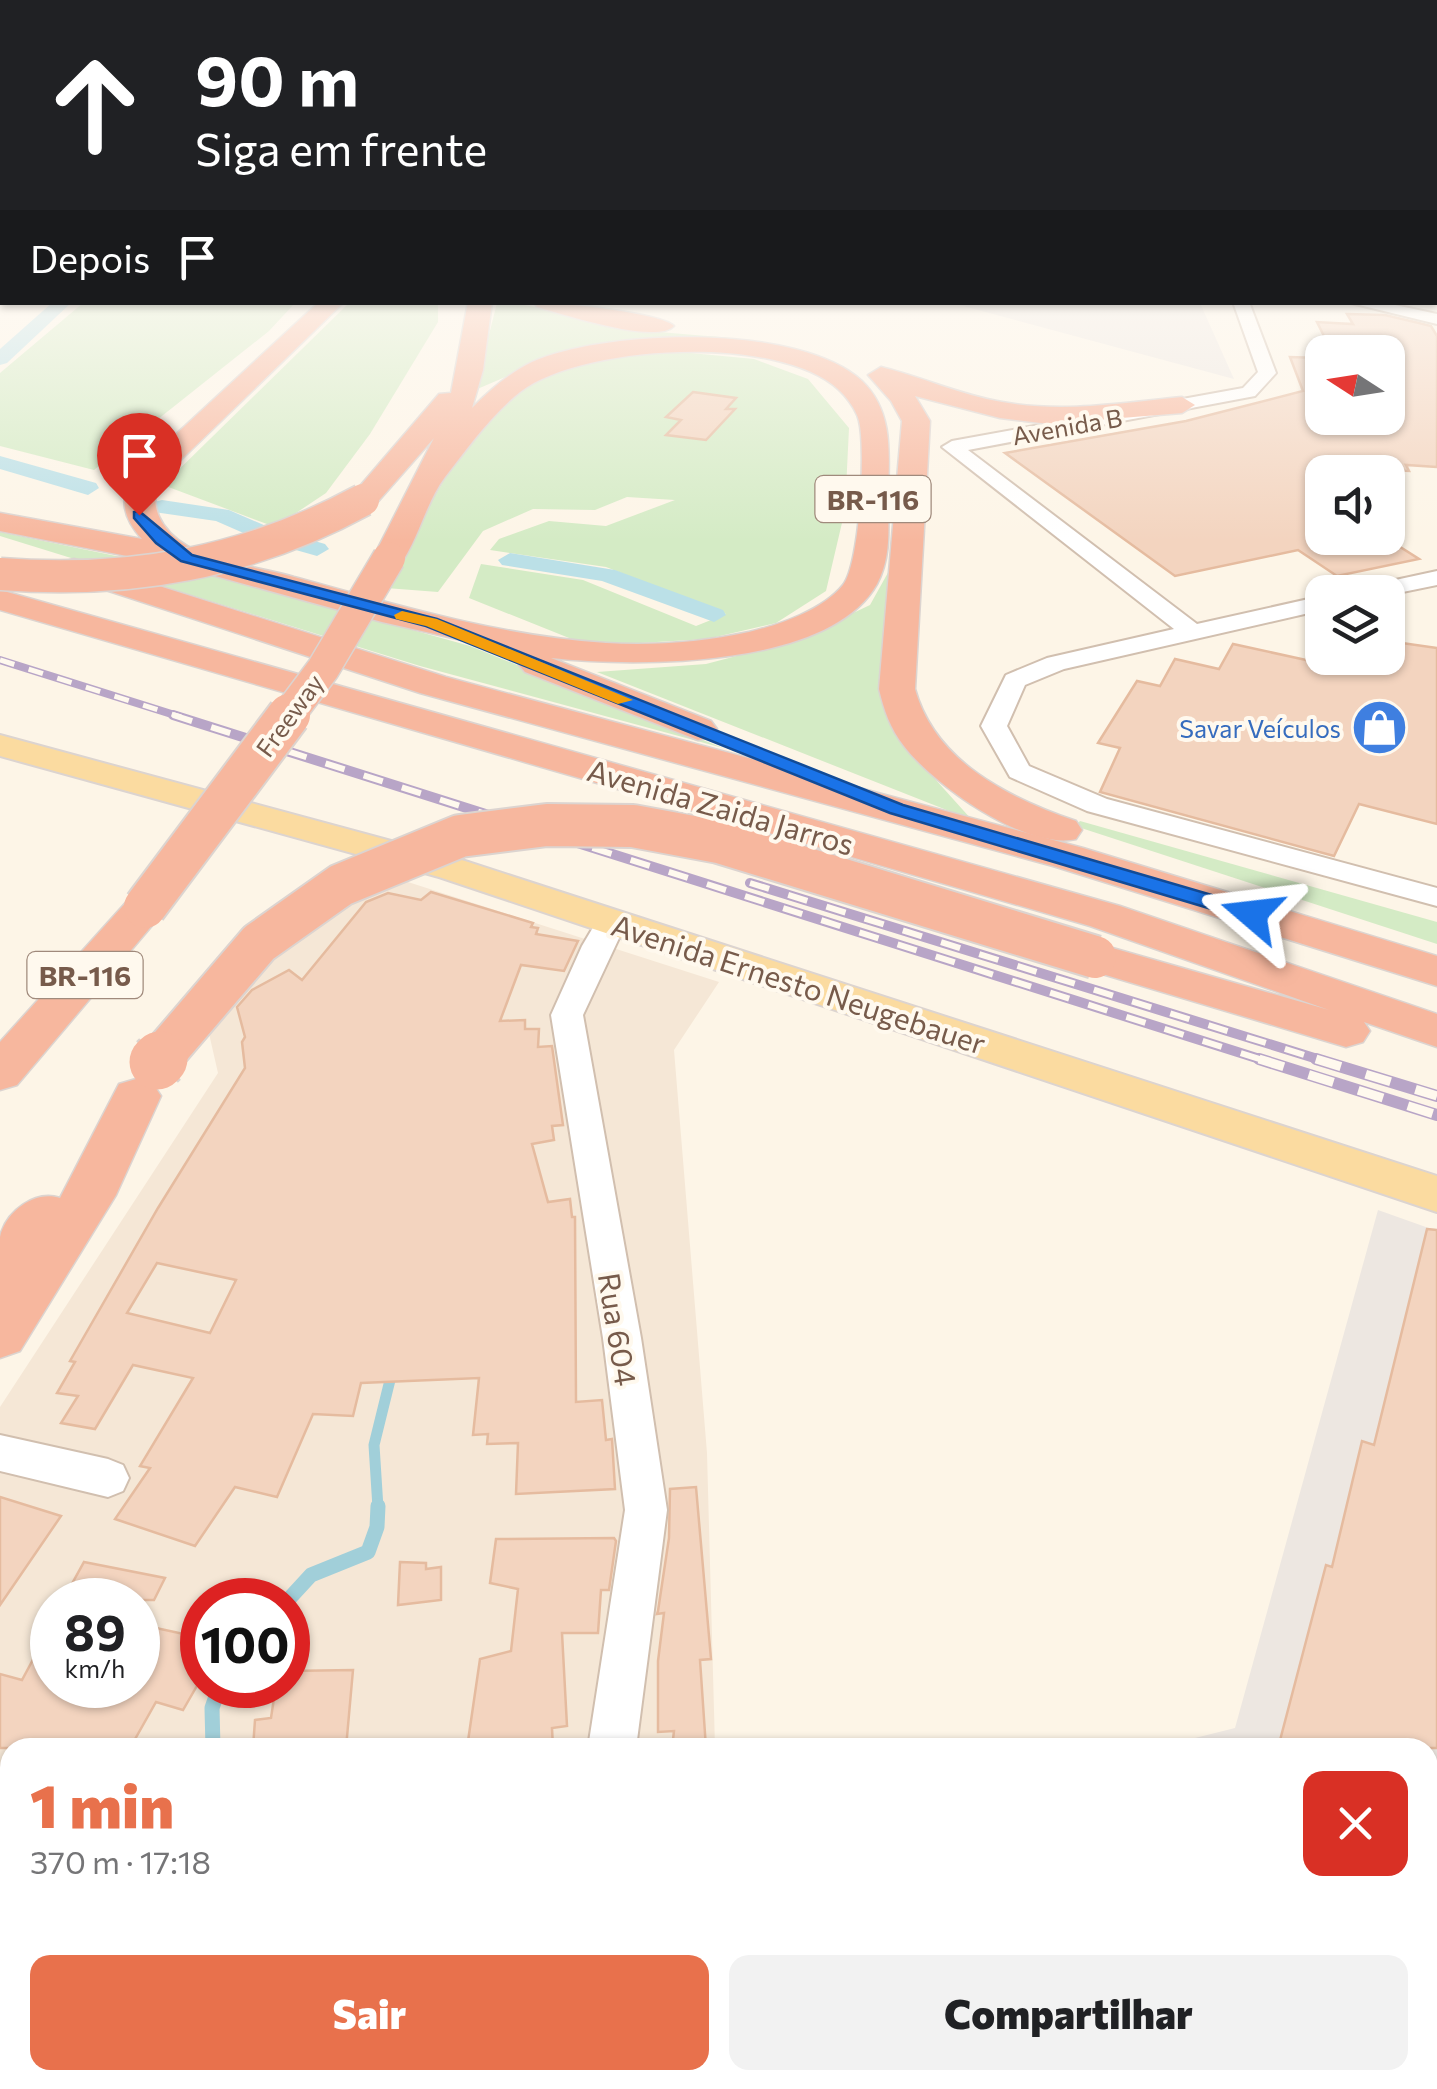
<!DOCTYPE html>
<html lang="pt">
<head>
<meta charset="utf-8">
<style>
	:root { --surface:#fff; --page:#f2f2f2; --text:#202124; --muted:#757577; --accent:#e8714c }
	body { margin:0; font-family:Commissioner,sans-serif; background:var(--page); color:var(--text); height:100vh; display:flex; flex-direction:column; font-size:38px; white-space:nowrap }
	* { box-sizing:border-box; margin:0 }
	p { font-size:32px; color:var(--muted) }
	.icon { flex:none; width:55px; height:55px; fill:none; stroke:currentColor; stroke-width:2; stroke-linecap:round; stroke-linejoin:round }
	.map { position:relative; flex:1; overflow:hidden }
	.drawer { position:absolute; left:0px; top:1738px; width:1438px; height:352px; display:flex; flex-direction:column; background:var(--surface); border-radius:30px 30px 0 0; box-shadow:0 2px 8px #0004 }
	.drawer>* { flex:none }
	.banner { position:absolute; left:0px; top:0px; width:1438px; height:305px; box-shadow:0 2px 8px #0004; background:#202124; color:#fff; overflow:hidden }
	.needle { width:65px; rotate:282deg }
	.controls { position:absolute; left:1305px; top:335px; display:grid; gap:20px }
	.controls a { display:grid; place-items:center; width:100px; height:100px; border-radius:20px; background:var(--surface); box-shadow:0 2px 8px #0004; font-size:50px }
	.speed { position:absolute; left:30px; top:1578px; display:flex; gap:20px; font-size:50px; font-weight:700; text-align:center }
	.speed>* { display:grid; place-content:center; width:130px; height:130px; border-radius:50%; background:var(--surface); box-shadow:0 2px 8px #0004; line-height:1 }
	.speed small { font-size:25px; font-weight:400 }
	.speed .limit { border:15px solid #d22; background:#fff; color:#111 }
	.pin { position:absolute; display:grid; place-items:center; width:85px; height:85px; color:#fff; margin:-102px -42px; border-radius:50% 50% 50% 0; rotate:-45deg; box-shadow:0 0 10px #0007 }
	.pin .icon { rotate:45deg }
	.me { position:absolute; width:110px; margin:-55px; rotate:287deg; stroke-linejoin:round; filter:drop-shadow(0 0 8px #0008) }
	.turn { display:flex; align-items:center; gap:35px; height:210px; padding:0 30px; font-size:45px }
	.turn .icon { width:130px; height:130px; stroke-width:2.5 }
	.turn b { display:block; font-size:70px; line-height:85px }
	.then { display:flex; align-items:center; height:95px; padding:0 30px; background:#0003; gap:20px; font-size:38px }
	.round { display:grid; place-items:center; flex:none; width:105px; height:105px; border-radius:20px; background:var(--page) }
	.summary { display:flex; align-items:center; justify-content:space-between; height:170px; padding:0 30px }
	h1 { font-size:60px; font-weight:800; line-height:75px; color:var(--accent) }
	.action { display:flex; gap:20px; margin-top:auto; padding:20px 30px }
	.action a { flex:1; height:115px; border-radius:20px; background:var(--accent); color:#fff; font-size:40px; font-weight:800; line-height:115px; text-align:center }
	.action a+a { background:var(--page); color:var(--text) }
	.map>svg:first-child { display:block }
	.residential { fill:#f5e7d6; fill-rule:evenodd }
	.industrial { fill:#ede7e1 }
	.green { fill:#d4ebc5 }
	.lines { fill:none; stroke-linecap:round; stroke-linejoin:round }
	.stream-far1 { stroke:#a1cfd9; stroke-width:11 }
	.stream { stroke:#a1cfd9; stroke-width:15 }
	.canal { fill:#bbe0e7; fill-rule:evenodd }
	.building { fill:#f3d4bf; stroke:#e5bb9f; stroke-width:2.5; fill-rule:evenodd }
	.minor-casing { stroke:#d1bfaf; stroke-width:4 }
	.major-casing { stroke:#dcd4d0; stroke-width:4 }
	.highway-casing { stroke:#dcd4d0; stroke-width:3 }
	.minor { fill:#fff; fill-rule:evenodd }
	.major { fill:#fbdba0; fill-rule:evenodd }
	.highway { fill:#f7b79e; fill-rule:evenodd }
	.rail-far2-casing { stroke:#b8a5c7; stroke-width:8 }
	.rail-far1-casing { stroke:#b8a5c7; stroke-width:10 }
	.rail-casing { stroke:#b8a5c7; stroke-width:12 }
	.rail-far2 { stroke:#fff9ee; stroke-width:5; stroke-dasharray:15; stroke-linecap:butt }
	.rail-far1 { stroke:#fff9ee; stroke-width:6; stroke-dasharray:20; stroke-linecap:butt }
	.rail { stroke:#fff9ee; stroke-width:9; stroke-dasharray:26; stroke-linecap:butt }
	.highway-bridge-far2-casing { stroke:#dcd4d0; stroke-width:35; stroke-linecap:butt }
	.highway-bridge-far1-casing { stroke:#dcd4d0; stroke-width:46; stroke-linecap:butt }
	.highway-bridge-casing { stroke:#dcd4d0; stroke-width:59; stroke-linecap:butt }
	.highway-bridge-far2 { stroke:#f7b79e; stroke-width:32 }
	.highway-bridge-far1 { stroke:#f7b79e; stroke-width:42 }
	.highway-bridge { stroke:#f7b79e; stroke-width:55 }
	.route { fill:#1a73e8; stroke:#114b97; stroke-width:2.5 }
	.slow { fill:#f59e0b }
	.labels { text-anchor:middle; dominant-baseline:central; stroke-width:8; stroke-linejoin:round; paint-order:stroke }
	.far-street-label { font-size:25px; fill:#775b4b; stroke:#fff9ee }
	.far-shop-label { font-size:25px; fill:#366cbe; stroke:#fff9ee; text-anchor:end }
	.shield { fill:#fff9ee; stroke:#a08a7c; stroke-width:2.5 }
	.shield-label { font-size:28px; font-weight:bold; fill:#775b4b }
	.street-label { font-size:30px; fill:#775b4b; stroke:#fff9ee }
</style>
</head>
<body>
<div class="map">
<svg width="1437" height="2089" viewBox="0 0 1437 2089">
	<rect width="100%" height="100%" fill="#fdf5e7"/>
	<path class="residential" d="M383,874L719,982L674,1050L707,1453L715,1747L10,1748V2080H693L692,2089H0V1407L218,1073L205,1016L284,938ZM52,1600H138V1685H52ZM202,1600H288V1685H202Z"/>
	<g class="industrial">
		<path d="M952,303H1200L1234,379Z"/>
		<path d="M1378,1210L1437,1231V2089H695L696,2080H1428V1748L1159,1747L1235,1728Z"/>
	</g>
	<g class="green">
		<path d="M83,303V302L295,303L269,331L94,470L0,446V373Z"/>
		<path d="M349,303H438V322L370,434L326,493L275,527L163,485Z"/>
		<path d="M497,303C537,303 573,318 612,325C651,333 691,334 730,338L629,342L556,355L475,390Z"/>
		<path d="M659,350L754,359L808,379L849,428L845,510L826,591L776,623L707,639L589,646L469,598L481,564L583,580L696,626L726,614L606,567L490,550L499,539L549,521L606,526L675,500L627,497L595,510L533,509L483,531L438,592L386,588C425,517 473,401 552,370C583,357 625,356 659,350Z"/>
		<path d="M0,532L237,581L470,646L723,748L420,666L0,536Z"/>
		<path d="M890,569L908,749L972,820L597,672L706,664L794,641L870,605Z"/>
		<path d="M1080,821L1437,922V944L1075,826Z"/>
	</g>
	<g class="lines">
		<path class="stream-far1" d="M378,1508L374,1445L391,1376"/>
		<g class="stream">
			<path d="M288,1600L311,1575L368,1552L377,1527L378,1506"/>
			<path d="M213,1748L212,1708L220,1685"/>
			<path d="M38,2089L41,2080"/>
		</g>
		<g class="canal">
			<path d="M53,302H72L7,363L0,365V349Z"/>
			<path d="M0,456L96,483L99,488L88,495L0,469Z"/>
			<path d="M162,500L229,510L273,529L325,544L329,549L317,556L257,539L216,521L154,512L151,507L154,502Z"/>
			<path d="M510,553L615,570L723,610L726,615L714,622L602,581L502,565L498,560Z"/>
		</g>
	</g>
	<g class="building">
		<path d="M1347,314L1385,315L1419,323L1431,326L1437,336V467L1406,465L1409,471L1338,468L1346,472H1313L1322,478V538H1386L1419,559L1337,576L1298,550L1175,576L1005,453L1186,421L1303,391L1290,357L1322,358V418H1388V352H1332L1317,322L1353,324Z"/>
		<path d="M693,392L736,398L726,409H735L706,440L666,435L681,420L666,417Z"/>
		<path d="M1388,641L1437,648V824L1359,804L1334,856L1100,792L1120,748L1098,743L1137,681L1160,686L1175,659L1219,669L1233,644L1306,660L1388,658Z"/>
		<path d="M431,892L533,923L531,927L538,928L536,934L578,941L564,971L521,965L500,1021L525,1020V1029H539L538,1047L552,1046L563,1125L552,1126L554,1140L532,1144L548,1202L570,1199L572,1217H575L576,1402L602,1400L606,1440L612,1439L615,1489L516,1494L518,1443L487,1444L488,1434L473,1435L479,1378L361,1383L353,1416L313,1414L277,1497L235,1487L195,1546L115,1519L150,1468L140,1466L193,1378L133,1365L95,1429L61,1423L78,1396L57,1393L75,1362L70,1361L158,1208L245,1068L242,1042L245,1037L237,1007L252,990L289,970L302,980L366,902L388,893L421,900ZM157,1263L236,1280L210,1333L127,1313Z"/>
		<path d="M1427,1229L1437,1230V1748H1278L1326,1565L1332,1567L1362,1441L1374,1445Z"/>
		<path d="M696,1487L711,1659L700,1660L706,1748H672L674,1731L658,1732V1661L664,1613L657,1614L658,1611L669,1538L670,1489Z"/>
		<path d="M0,1497L61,1516L0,1605Z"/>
		<path d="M614,1538L616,1541L609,1590H601L598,1633H562L567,1726L552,1728L553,1748H467L480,1659L511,1651L518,1589L490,1583L496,1539Z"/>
		<path d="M84,1562L165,1578L154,1600H63Z"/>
		<path d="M400,1562L426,1563V1569L441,1567V1600L398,1605Z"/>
		<path d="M52,1624V1685H138V1624L202,1638V1677L183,1710L156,1702L130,1748H0V1674L22,1680Z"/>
		<path d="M353,1670L346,1748H253L255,1720L271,1718L276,1685H288V1671Z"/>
	</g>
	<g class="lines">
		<defs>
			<g id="minor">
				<path d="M1435,257L1437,258V270L1435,269Z"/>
				<path d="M1233,302H1249L1276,373L1255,396L968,450L1197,624L1322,596V610L1064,669L1025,685L1007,726L1029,766L1107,799L1437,888V906L1087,811L1010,777L981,726L1006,675L1047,658L1174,629L942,447L952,441L1243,388L1258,372Z"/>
				<path d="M1347,302H1381L1437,314V324Z"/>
				<path d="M1437,571V585L1388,595L1360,592L1363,587Z"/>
				<path d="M612,912L623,914L627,921L583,1015L641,1338L667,1510L636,1748H588L625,1510L603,1338L551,1015L582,946L601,914Z"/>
				<path d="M0,1435L108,1459L123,1465L129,1478L123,1491L108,1497L0,1471Z"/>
				<path d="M474,2080H533L529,2089H470Z"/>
			</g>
			<path id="major" d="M0,735L465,861L1437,1176V1212L439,877L0,756Z"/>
			<g id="highway">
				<path d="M319,302H344L158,482C147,515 170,539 199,552C228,565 264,568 294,577C397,605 499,636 606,643C653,646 703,642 749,632C779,625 823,610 843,585C860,564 866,448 859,421C857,412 850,402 844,395C789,332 582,344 520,392C491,415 467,449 445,477C426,502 419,538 400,565H378L373,558L434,438L374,506H352L348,500L439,394L451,393L468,302H492L483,370L472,408C490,390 509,373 532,362C606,329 799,323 862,381C894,412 889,454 888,495C888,525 892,556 877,584C829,669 635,667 551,658L711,721L717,729L711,737L698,740L525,672L519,665L532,656L382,622L183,567L0,531V513L142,539C123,518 118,498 134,473Z"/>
				<path d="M534,302C556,302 662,313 674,326C656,345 563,314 537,307Z"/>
				<path d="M881,367C922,377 960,395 1002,402C1063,413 1121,403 1182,397L1195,405L1182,413L1049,424L1000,418L915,396L930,421L915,689C935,762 1009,798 1076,821L1082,830L1076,839C1026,851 933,784 904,746C890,728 884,710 879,689L902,421L891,401L868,375Z"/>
				<path d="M74,559L446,677L1083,848L1437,956V986L1053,866L420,693L63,576L58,569L63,562Z"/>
				<path d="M0,590L1120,906L1437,1014V1047L1364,1022L1370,1031L1363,1042L1346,1047L1079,967L1073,957L1079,947L1095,943L1329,1010L1090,926L0,610Z"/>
				<path d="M145,894L160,898L167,907L160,916L17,1085L0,1090V1042L130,898Z"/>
				<path d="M136,1079L153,1084L161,1096L116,1195L20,1351L0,1358C0,1329 0,1262 0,1237C6,1211 35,1190 60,1198L119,1084Z"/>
			</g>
		</defs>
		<use href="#minor" class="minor-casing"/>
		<use href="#major" class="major-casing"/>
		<use href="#highway" class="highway-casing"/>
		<use href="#minor" class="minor"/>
		<use href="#major" class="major"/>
		<use href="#highway" class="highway"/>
		<defs>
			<path id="rail-far2" d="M0,660L181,717"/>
			<g id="rail-far1">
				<path d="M173,715L1266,1061"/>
				<path d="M750,883L1324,1061"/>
			</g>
			<g id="rail">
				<path d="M1259,1059L1437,1115"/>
				<path d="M1316,1059L1437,1096"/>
			</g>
		</defs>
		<use href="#rail-far2" class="rail-far2-casing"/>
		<use href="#rail-far1" class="rail-far1-casing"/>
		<use href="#rail" class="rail-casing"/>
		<use href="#rail-far2" class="rail-far2"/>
		<use href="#rail-far1" class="rail-far1"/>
		<use href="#rail" class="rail"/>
		<defs>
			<g id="highway-bridge-far2">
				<path d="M0,574C131,584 247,563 363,500"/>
				<path d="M287,717L323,669L389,558"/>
			</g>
			<g id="highway-bridge-far1">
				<path d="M145,907L289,715"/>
				<path d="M158,1061L259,943L341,885L460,836L547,825L633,826L719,842L1095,957"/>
			</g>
			<path id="highway-bridge" d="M157,1062L160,1059"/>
		</defs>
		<use href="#highway-bridge-far2" class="highway-bridge-far2-casing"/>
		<use href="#highway-bridge-far1" class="highway-bridge-far1-casing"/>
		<use href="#highway-bridge" class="highway-bridge-casing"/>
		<use href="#highway-bridge-far2" class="highway-bridge-far2"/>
		<use href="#highway-bridge-far1" class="highway-bridge-far1"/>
		<use href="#highway-bridge" class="highway-bridge"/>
	</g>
	<linearGradient id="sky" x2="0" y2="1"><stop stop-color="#96c6e8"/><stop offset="0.46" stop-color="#fefaf4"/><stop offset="1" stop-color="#fefaf4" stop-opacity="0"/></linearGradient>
	<rect width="1437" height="541" fill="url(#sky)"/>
	<path class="route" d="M139,511L192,555L437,619L903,805L1260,909L1263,914L1252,920L1245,919L890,813L426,626L181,561L156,543L134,518V512Z"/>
	<path class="slow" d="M402,611L437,619L633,700L618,704L426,626L396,619L394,615Z"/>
	<defs>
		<symbol id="shop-disc" viewBox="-11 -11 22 22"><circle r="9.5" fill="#3f7fe0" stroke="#fff9ee"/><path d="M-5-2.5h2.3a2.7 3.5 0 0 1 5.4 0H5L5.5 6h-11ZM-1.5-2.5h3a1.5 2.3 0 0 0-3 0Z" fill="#fff"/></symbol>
	</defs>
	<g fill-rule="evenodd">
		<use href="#shop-disc" x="1348" y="696" width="63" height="63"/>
	</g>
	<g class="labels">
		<g class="far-street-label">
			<text transform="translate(1067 426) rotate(-10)">Avenida B</text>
			<text transform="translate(289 715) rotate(-54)">Freeway</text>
		</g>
		<g class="far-shop-label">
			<text x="1341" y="728">Savar Veículos</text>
		</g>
		<g class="shield">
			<rect x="815.5" y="476" width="115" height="46" rx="8"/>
			<rect x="27.5" y="952" width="115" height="46" rx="8"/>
		</g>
		<g class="shield-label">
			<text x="873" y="499">BR-116</text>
			<text x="85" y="975">BR-116</text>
		</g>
		<g class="street-label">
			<text transform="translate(721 806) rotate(16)">Avenida Zaida Jarros</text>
			<text transform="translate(799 983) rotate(18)">Avenida Ernesto Neugebauer</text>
			<text transform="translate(619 1329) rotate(81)">Rua 604</text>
		</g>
	</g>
</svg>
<div class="controls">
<a><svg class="needle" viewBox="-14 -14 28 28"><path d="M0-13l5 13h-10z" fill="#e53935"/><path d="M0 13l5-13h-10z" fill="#757577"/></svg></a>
<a><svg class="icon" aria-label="sound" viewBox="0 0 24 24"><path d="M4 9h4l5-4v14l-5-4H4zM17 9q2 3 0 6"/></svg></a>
<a><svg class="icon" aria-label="layers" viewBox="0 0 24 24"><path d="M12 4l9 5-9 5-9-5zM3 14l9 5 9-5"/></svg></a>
</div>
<div class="speed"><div>89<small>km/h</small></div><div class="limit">100</div></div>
<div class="pin" style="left:139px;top:515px;background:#d93025"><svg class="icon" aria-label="arrive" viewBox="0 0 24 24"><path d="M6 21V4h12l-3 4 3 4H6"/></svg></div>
<svg class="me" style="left:1252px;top:914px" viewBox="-20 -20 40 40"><path d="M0-17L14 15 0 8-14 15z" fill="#1a73e8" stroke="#fff" stroke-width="4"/></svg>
<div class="banner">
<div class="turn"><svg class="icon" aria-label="ahead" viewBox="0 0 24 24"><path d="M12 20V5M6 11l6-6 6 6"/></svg><div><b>90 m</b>Siga em frente</div></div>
<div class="then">Depois<svg class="icon" aria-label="arrive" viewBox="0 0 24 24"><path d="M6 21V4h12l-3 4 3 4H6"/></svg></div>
</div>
<section class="drawer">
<div class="summary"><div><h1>1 min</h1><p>370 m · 17:18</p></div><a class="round" style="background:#d93025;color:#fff"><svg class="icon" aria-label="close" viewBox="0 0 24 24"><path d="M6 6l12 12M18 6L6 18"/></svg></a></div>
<div class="action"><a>Sair</a><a>Compartilhar</a></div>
</section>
</div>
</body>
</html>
